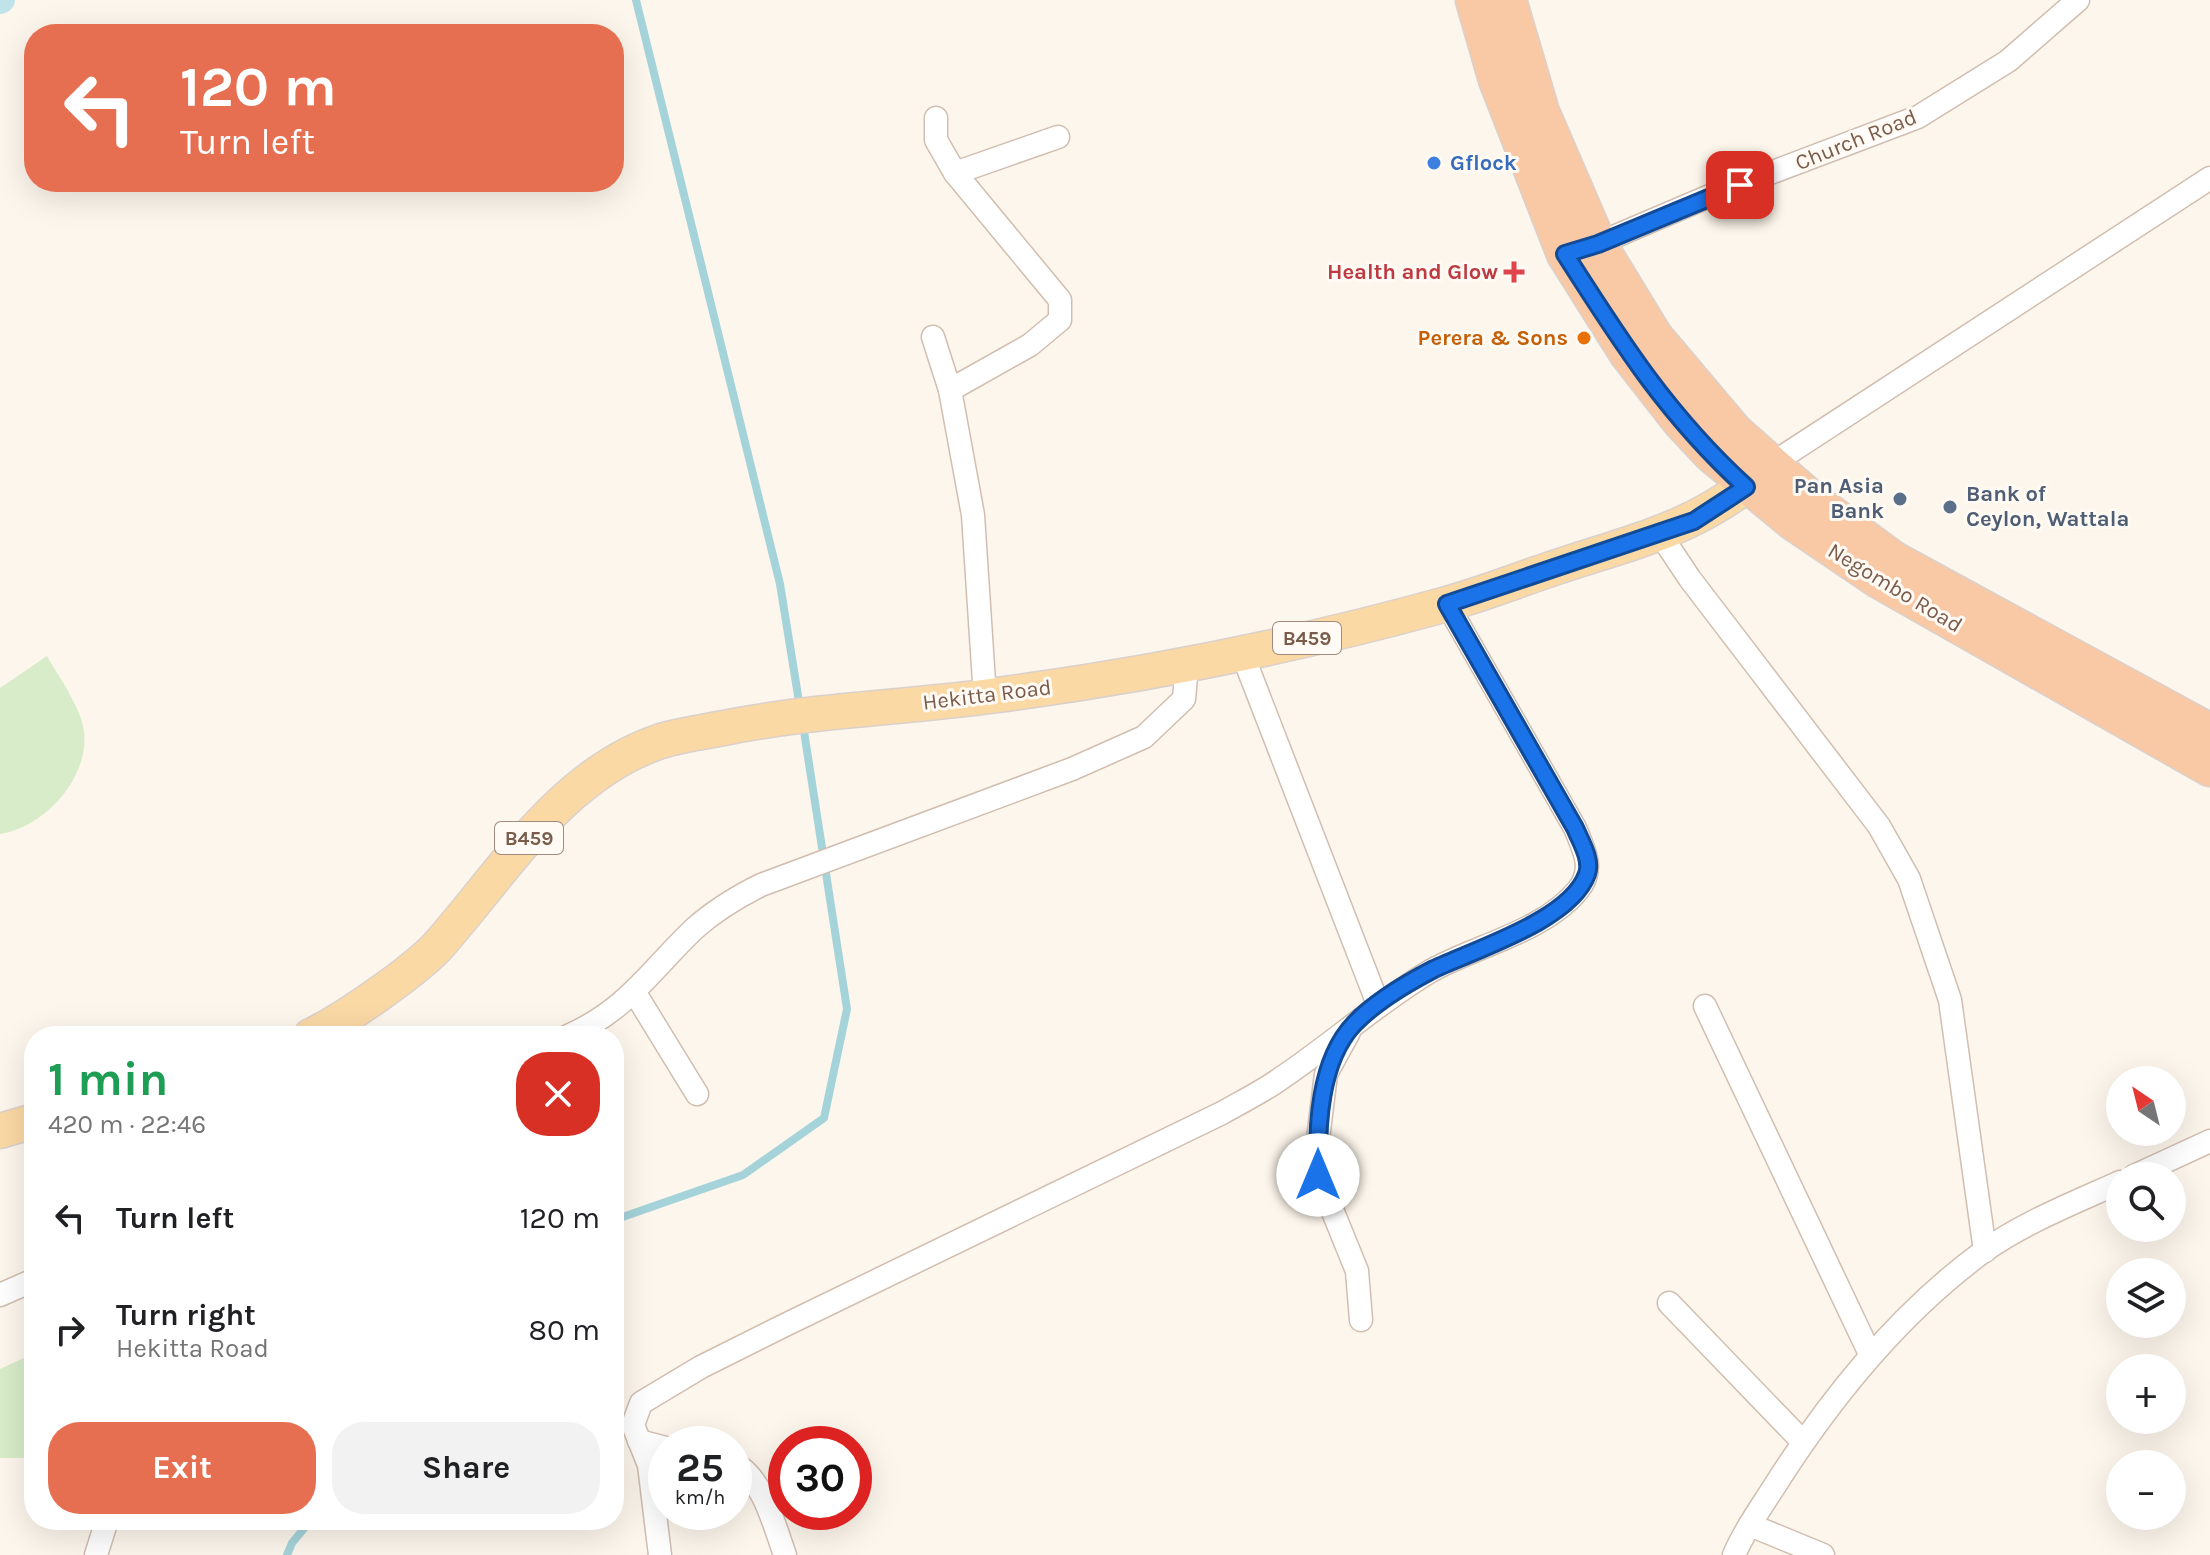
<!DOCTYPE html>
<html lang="en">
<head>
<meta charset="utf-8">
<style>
	:root { --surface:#fff; --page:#f2f2f2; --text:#202124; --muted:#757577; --accent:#e76f51 }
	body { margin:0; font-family:Karla,sans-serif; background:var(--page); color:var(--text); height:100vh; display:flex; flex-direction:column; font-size:30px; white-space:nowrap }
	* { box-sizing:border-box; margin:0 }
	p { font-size:26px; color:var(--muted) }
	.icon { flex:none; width:44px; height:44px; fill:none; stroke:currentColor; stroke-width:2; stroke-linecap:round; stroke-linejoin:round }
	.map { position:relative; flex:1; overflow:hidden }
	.side { position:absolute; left:24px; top:1026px; width:600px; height:504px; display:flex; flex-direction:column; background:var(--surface); border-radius:32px; box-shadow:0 8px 32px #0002 }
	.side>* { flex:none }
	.top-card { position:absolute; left:24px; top:24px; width:600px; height:168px; border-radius:32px; box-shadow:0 8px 32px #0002; background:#e76f51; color:#fff; overflow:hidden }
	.needle { width:52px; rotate:325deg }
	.tools { position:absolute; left:2106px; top:1066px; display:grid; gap:16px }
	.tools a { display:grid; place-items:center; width:80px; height:80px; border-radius:50%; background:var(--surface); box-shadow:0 8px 32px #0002; font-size:40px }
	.speed { position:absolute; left:648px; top:1426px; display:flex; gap:16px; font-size:40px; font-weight:700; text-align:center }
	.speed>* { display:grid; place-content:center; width:104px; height:104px; border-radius:50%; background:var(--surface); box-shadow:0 8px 32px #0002; line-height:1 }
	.speed small { font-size:20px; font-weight:400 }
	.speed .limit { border:12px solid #d22; background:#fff; color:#111 }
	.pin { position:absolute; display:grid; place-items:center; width:68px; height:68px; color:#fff; margin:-34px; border-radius:16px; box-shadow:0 4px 12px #0006 }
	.me { position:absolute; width:88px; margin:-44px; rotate:0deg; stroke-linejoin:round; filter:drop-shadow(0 0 6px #0008) }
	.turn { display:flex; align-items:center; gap:28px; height:168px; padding:0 24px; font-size:36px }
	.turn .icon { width:104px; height:104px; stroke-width:2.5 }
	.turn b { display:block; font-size:56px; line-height:68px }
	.round { display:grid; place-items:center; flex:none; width:84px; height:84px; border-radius:32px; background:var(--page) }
	.head { display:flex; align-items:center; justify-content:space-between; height:136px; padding:0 24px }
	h1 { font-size:48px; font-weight:700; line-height:60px; color:#1e9e55 }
	.button { display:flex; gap:16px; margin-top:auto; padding:16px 24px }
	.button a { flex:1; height:92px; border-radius:32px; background:var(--accent); color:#fff; font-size:32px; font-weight:700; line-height:92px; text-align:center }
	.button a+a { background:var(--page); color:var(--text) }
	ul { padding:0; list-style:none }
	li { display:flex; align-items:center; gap:24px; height:112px; padding:0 24px }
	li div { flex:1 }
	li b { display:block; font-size:30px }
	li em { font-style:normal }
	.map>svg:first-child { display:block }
	.green { fill:#d8ecc9 }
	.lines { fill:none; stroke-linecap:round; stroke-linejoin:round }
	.stream { stroke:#a5d3da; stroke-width:8 }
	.canal { stroke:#bfe3e8; stroke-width:26 }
	.minor-casing { stroke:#d1beb0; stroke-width:25 }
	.primary-casing { stroke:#dad1cd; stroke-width:37 }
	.trunk-casing { stroke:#dad1cd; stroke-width:39 }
	.minor { stroke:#fff; stroke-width:22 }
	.primary { stroke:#fbd9a5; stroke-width:34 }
	.trunk { stroke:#f9c8a4; stroke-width:36 }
	.route-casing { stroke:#114b97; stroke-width:20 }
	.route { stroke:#1a73e8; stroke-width:14 }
	.shop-dot { fill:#3f7fe0; stroke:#fffaf3; stroke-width:3 }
	.health-dot { fill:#e0444e; stroke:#fffaf3; stroke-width:3 }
	.food-dot { fill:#e8710a; stroke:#fffaf3; stroke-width:3 }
	.service-dot { fill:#5c6f8a; stroke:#fffaf3; stroke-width:3 }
	.labels { text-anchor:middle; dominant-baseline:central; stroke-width:6; stroke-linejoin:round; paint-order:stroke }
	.shield { fill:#fffaf3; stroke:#a28b7f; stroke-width:2 }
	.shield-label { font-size:20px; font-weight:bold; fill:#7a5c4d }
	.street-label { font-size:22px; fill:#7a5c4d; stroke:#fffaf3 }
	.shop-label { font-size:22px; font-weight:bold; fill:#366cbe; stroke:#fffaf3; text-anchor:start }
	.health-label { font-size:22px; font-weight:bold; fill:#be3a42; stroke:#fffaf3; text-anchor:end }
	.food-label { font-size:22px; font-weight:bold; fill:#c56008; stroke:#fffaf3; text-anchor:end }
	.service-label { font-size:22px; font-weight:bold; fill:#4e5e75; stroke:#fffaf3; text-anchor:end }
</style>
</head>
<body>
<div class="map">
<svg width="2210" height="1555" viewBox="0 0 2210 1555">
	<rect width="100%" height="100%" fill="#fdf6ec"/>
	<g class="green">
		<path d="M47,656C58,675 72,695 80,716C100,766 49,827 0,834V688Z"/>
		<path d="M34,1346V1454L25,1458H0V1369L24,1358Z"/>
	</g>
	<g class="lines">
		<g class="stream">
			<path d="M636,0L780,584L800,708"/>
			<path d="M614,1220L743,1175L824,1118L847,1009L803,725"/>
			<path d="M287,1555L292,1543L311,1520"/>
		</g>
		<path class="canal" d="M0,1L2,0"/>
		<defs>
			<g id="minor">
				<path d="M936,118V140L955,173L1060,300V320L1030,345L950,390"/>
				<path d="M955,173L1058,137"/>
				<path d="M1590,247L1712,195L1918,117L2008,61L2078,0"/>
				<path d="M933,337L950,390L973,515L985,697"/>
				<path d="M1770,465L2210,178"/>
				<path d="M1660,534L1690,579L1879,826L1909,879L1950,1000L1985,1251"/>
				<path d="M1242,653L1378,1004"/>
				<path d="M635,993L697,1094"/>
				<path d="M1705,1006L1870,1354"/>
				<path d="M1349,1032L1326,1074L1318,1139V1175L1357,1271L1361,1320"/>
				<path d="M568,1036C627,1010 650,971 694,929C715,910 737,897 761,885L1072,769L1144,737L1184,699L1187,664"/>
				<path d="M2134,1176L2210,1141"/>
				<path d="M0,1295L34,1280"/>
				<path d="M1669,1303L1803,1442"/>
				<path d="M639,1441L666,1448"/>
				<path d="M734,1463C764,1480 774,1525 785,1555"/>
				<path d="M1750,1525L1823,1555"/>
				<path d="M96,1555L107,1520"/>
				<path d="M660,1555L649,1465L633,1425L641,1403L701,1367L781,1327L1222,1113C1241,1102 1262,1092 1280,1079C1331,1045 1376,1004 1429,972C1474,946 1544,932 1578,890C1595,869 1584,850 1575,828L1447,604"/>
				<path d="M1734,1555C1744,1531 1760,1509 1774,1487C1831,1397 1898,1314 1984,1251C2025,1222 2074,1203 2120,1182"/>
			</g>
			<g id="primary">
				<path d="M311,1036C343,1021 413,972 437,947C503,873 561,774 661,741C681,735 703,732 724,728C812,710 901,708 990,696C1143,676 1295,646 1443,605C1480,595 1515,581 1551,569C1637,540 1699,529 1769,467"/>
				<path d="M0,1131L34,1121"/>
			</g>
			<g id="trunk">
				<path d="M1474,0L1497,80L1565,254L1628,354L1681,422L1711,454L1792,521L1879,580L2210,768"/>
				<path d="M1508,0L1541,112L1598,244L1654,336L1735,432L1811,499L1894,560L2210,732"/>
			</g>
		</defs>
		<use href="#minor" class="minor-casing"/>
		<use href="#primary" class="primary-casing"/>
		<use href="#trunk" class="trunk-casing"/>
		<use href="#minor" class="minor"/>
		<use href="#primary" class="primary"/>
		<use href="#trunk" class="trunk"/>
	</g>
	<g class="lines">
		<defs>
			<path id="route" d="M1318,1175C1317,1127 1319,1061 1354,1024C1375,1002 1407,983 1434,969C1476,949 1571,920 1587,874C1592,860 1581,842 1575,828L1447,604L1694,521L1746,487C1668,416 1621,342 1565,254L1598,244L1740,185"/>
		</defs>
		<use href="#route" class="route-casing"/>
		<use href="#route" class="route"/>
	</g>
	<circle class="shop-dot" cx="1434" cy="163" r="8"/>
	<path class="health-dot" d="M1510 260h8v8h8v8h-8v8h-8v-8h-8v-8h8z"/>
	<circle class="food-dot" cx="1584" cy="338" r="8"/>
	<g class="service-dot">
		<circle cx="1900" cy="499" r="8"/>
		<circle cx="1950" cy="507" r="8"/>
	</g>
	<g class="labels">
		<g class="shield">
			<rect x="1273" y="622" width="68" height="32" rx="6"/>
			<rect x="495" y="822" width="68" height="32" rx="6"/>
		</g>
		<g class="shield-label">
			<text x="1307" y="638">B459</text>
			<text x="529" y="838">B459</text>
		</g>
		<g class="street-label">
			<text transform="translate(1856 140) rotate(-22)">Church Road</text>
			<text transform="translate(1895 588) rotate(31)">Negombo Road</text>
			<text transform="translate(987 695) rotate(-7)">Hekitta Road</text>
		</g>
		<g class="shop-label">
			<text x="1450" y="163">Gflock</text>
		</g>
		<g class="health-label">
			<text x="1498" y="272">Health and Glow</text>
		</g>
		<g class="food-label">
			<text x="1568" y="338">Perera &amp; Sons</text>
		</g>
		<g class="service-label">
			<text x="1884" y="486">Pan Asia<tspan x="1884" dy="25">Bank</tspan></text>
			<text x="1966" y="494" text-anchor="start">Bank of<tspan x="1966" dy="25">Ceylon, Wattala</tspan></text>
		</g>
	</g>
</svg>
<div class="tools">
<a><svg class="needle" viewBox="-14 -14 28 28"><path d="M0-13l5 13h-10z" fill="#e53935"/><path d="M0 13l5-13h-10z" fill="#757577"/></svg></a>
<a><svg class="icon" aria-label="search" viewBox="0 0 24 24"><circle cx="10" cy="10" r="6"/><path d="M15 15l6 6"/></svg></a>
<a><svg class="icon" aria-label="layers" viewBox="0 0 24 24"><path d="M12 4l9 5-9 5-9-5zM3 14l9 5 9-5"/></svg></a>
<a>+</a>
<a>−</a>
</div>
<div class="speed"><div>25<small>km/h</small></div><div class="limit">30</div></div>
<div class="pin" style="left:1740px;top:185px;background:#d93025"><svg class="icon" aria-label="arrive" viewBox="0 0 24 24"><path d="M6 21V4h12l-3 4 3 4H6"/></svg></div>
<svg class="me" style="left:1318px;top:1175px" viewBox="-20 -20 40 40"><circle r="19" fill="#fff"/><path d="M0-13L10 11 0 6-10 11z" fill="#1a73e8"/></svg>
<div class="top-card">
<div class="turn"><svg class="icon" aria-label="left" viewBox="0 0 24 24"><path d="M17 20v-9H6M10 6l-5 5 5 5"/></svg><div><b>120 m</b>Turn left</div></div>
</div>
<section class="side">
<div class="head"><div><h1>1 min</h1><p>420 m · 22:46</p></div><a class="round" style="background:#d93025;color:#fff"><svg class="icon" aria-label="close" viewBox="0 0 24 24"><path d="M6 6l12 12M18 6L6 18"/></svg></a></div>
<ul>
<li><svg class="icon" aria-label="left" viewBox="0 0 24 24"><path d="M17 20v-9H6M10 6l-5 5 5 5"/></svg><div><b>Turn left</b></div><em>120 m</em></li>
<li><svg class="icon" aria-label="right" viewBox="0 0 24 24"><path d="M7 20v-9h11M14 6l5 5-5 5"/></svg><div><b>Turn right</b><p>Hekitta Road</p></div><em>80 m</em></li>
</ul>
<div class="button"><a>Exit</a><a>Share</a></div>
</section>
</div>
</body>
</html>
